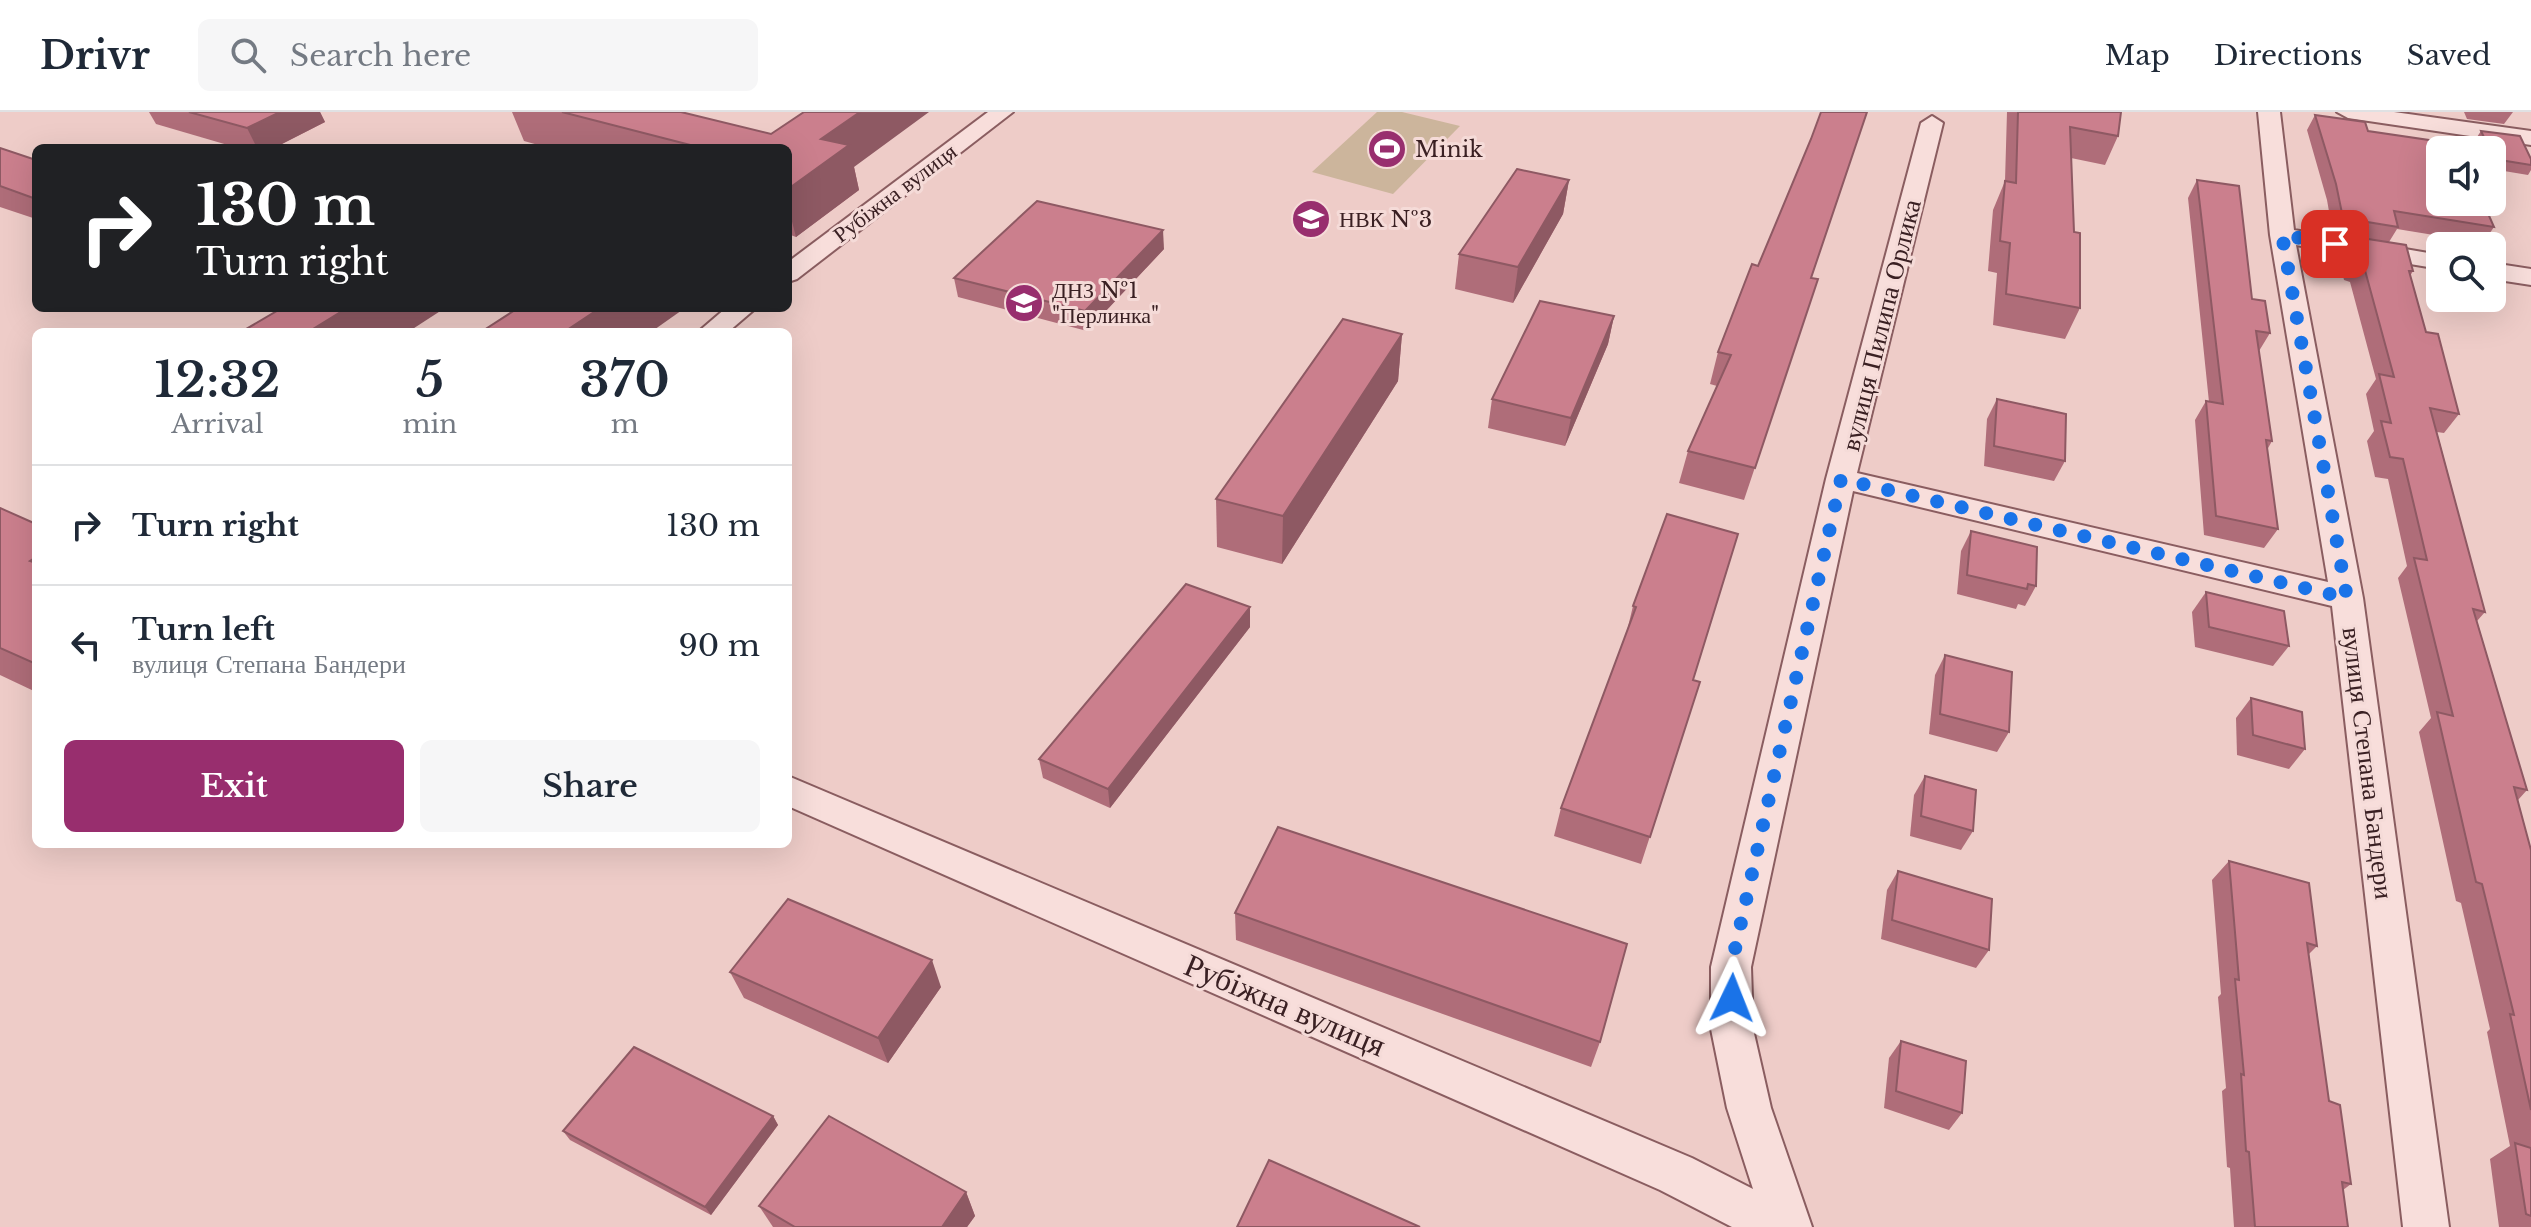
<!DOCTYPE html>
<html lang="en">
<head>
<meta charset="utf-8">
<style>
	:root { --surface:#fff; --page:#f6f6f7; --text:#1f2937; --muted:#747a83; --line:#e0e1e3; --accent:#982e6e }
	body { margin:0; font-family:"Libre Baskerville",serif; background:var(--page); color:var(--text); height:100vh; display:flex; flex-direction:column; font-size:30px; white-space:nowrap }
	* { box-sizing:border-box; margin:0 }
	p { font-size:26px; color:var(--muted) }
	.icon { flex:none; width:44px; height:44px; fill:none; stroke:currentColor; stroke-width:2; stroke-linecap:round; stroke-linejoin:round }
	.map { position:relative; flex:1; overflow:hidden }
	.details { position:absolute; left:32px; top:216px; width:760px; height:520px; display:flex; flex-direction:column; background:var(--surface); border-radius:12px; box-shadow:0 8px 32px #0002 }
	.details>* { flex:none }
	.guide { position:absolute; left:32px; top:32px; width:760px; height:168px; border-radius:12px; box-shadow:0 8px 32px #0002; background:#202124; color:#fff; overflow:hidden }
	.controls { position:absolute; left:2426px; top:24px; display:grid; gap:16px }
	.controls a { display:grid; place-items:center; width:80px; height:80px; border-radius:12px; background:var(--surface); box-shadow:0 8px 32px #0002; font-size:40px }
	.pin { position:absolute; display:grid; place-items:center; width:68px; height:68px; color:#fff; margin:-34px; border-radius:16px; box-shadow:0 4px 12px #0006 }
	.me { position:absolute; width:88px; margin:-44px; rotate:2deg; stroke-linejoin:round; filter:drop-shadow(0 0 6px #0008) }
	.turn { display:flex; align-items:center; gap:28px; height:168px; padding:0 32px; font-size:36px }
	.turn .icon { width:104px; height:104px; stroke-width:2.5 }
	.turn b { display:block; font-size:56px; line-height:68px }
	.eta { display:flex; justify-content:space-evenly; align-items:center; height:136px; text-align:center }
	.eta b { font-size:48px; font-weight:600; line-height:56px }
	.cta { display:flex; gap:16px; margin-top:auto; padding:16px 32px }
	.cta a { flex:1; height:92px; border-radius:12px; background:var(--accent); color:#fff; font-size:32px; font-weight:600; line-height:92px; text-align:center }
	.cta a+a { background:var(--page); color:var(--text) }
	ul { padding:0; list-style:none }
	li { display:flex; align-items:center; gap:24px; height:120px; padding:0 32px; border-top:2px solid var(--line) }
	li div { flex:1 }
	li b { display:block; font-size:30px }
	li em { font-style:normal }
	header { display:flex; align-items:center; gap:48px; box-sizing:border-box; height:112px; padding:0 40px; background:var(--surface); border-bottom:2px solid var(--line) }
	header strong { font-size:38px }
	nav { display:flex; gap:44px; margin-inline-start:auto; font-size:28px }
	.search { width:560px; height:72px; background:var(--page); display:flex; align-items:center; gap:20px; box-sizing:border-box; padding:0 28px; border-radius:12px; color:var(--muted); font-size:30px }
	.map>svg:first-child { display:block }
	.green { fill:#ccb59c }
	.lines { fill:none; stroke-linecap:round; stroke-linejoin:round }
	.street-casing { stroke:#8a5d60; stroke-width:4 }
	.street { fill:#f8dedb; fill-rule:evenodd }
	.wall { fill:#af6d79 }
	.shaded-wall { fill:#8e5963 }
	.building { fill:#cb7f8d; stroke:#8e5963; stroke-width:2 }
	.route { stroke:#1a73e8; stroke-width:14; stroke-dasharray:0 25.2 }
	.labels { text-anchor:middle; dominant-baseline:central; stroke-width:6; stroke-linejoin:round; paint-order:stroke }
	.far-poi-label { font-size:22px; fill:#3a2023; stroke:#f5dbd8; text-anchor:start }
	.far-street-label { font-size:22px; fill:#3a2023; stroke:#f5dbd8 }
	.street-label { font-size:26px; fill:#3a2023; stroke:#f5dbd8 }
	.near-street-label { font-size:32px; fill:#3a2023; stroke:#f5dbd8 }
</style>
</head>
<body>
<header>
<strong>Drivr</strong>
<div class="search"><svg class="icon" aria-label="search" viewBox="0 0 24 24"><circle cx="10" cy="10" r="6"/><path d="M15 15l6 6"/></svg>Search here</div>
<nav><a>Map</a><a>Directions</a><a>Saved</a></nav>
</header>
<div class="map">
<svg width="2531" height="1115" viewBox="0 0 2531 1115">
	<rect width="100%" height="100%" fill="#eeccc8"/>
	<path class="green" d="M1377,0H1402L1460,14L1393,82L1312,60Z"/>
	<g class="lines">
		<defs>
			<g id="street">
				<path d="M988,0H1013L797,167L788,170V150Z"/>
				<path d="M2258,0H2280L2294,118L2440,143V157L2296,133L2363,486L2449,1115H2403L2332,494L1853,379L1751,855L1753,917L1771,996L1812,1115H1732L1660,1078L788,694V664L1692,1046L1753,1077L1727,996L1711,917V855L1826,367L1921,11L1932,4L1943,11L1857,361L2328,470L2270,123Z"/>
				<path d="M2337,0H2394L2531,19V33L2348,6Z"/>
				<path d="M2492,151L2531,157V173L2492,167Z"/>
				<path d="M726,196H756L728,220H698Z"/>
			</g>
		</defs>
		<use href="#street" class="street-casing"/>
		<use href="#street" class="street"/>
	</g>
	<g class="wall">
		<path d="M149,0H320L325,10L274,36H238L156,12Z"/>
		<path d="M512,0H681L854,55L859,78L796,125L788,122V36H549L524,29Z"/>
		<path d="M2007,0H2121L2118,24L2105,53L2071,46L2074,120L2080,196L2065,227L1993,213L1997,161L1988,159L1993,98L2005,69Z"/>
		<path d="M2464,0H2513L2504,12L2467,7Z"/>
		<path d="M2315,3L2368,19L2494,115L2483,131L2397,117L2389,130L2413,159L2410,164L2426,220L2459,302L2444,321L2437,320L2485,500L2477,509L2527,678L2518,688L2531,738V1115H2499L2490,1047L2510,1034L2487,920L2490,917L2461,791L2456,789L2419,620L2431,606L2398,466L2407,454L2388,367L2375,365L2367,329L2374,319L2366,282L2376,267L2350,170L2344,168L2338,143L2349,124L2333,122L2327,88L2307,18Z"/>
		<path d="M2481,19L2531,47V58L2528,63L2492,57V38H2480L2475,28Z"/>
		<path d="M0,36L36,48V107L0,95Z"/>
		<path d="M1569,68L1563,102L1513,191L1455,177L1459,142Z"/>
		<path d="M2197,68L2252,187L2270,221L2259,239L2272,329L2267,338L2278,417L2264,436L2204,423L2195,308L2206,289L2209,290L2188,86Z"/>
		<path d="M1164,137L1087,219L958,185L954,166Z"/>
		<path d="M1811,166L1818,167L1744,388L1679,371L1688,339L1717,274L1710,272L1718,240Z"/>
		<path d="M1614,204L1608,232L1565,334L1488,316L1492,287Z"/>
		<path d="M1402,222L1398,269L1282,452L1217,435L1216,387Z"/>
		<path d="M1997,287L2065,349L2054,369L1984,354L1987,307Z"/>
		<path d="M0,396L36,412V580L0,563Z"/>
		<path d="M1667,402L1693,568L1700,570L1641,752L1554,724L1561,696L1626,523L1633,494Z"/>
		<path d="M1971,419L2036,474L2025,494L2018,492L2016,497L1957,482L1961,439Z"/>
		<path d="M2206,480L2289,534L2273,554L2195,535L2192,500Z"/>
		<path d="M1250,495V515L1110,696L1043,666L1039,647Z"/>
		<path d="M1945,543L2009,620L1997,640L1929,622L1935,563Z"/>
		<path d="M2251,586L2305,637L2289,657L2237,643L2236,606Z"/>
		<path d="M1925,664L1973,719L1961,738L1910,724L1914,683Z"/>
		<path d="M2229,749L2317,834L2309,842L2329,989L2351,1072L2343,1078L2348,1115H2234L2230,1056L2227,1055L2222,979L2226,976L2218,885L2221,882L2212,768Z"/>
		<path d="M1898,759L1989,838L1976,856L1881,827L1887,778Z"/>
		<path d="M1235,801L1600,930L1591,955L1236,828Z"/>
		<path d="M730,860L941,875L888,951L744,886Z"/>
		<path d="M1901,929L1962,1001L1949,1018L1884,996L1889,946Z"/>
		<path d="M773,1004L778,1013L711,1103L570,1028L563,1019Z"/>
		<path d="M966,1080L975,1104L967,1115H773L759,1094Z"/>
	</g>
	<g class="shaded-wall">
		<path d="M280,0H320L325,10L274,36H257L247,16Z"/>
		<path d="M860,0H929L854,55L859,78L796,125L788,94V77L821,27Z"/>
		<path d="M1569,68L1563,102L1513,191L1518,155Z"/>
		<path d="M1163,118L1164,137L1087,219L1085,199Z"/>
		<path d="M347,196H445L408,220H308Z"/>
		<path d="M600,196H685L651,220H564Z"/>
		<path d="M1614,204L1608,232L1565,334L1571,306Z"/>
		<path d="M1402,222L1398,269L1282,452L1283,404Z"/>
		<path d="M1250,495V515L1110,696L1108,677Z"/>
		<path d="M932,848L941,875L888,951L878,926Z"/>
		<path d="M773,1004L778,1013L711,1103L705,1095Z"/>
		<path d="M966,1080L975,1104L967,1115H942Z"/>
	</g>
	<g class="building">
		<path d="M189,0H280L247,16Z"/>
		<path d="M562,0H681L771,22L804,0H860L821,27L849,33L788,77V36H702Z"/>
		<path d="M1821,0H1867L1811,166L1818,167L1755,356L1688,339L1731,243L1718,240L1752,152L1758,154L1811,27Z"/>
		<path d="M2018,0H2121L2118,24L2070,15L2074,120L2080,121V196L2006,182L2010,131L2000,129L2005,69L2016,71Z"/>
		<path d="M2315,3L2365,10L2368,19L2456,32L2459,38H2440V90H2483L2494,115L2394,99L2398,115L2343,106L2336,72Z"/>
		<path d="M2481,19L2520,24L2531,47V53L2494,47L2492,38H2490Z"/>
		<path d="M0,36L36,48V87L0,74Z"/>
		<path d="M1517,57L1569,68L1518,155L1459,142Z"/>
		<path d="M2197,68L2239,74L2252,187L2265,189L2270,221L2256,219L2272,329L2266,328L2278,417L2216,404L2206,289L2223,292Z"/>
		<path d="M1037,89L1163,118L1085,199L954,166Z"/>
		<path d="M2349,124L2406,133L2413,159H2409L2426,220L2438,222L2459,302L2430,296L2485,500L2473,497L2527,678L2514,675L2531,738V998L2510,902L2514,903L2482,772L2476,770L2437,600L2453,604L2414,446L2427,448L2403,347L2390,345L2381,309L2391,311L2379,262L2394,265L2363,151L2356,149Z"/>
		<path d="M1540,189L1614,204L1571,306L1492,287Z"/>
		<path d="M282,196H347L308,220H241Z"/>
		<path d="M518,196H600L564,220H481Z"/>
		<path d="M1343,207L1402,222L1283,404L1216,387Z"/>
		<path d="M1997,287L2066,302L2065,349L1994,334Z"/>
		<path d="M0,396L36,412V445L30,449L36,451V552L0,536Z"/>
		<path d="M1667,402L1738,422L1693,568L1700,570L1650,725L1561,696L1636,495L1633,494Z"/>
		<path d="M1971,419L2037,435L2036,474L2028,472L2027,477L1967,463Z"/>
		<path d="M1186,472L1250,495L1108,677L1039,647Z"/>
		<path d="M2206,480L2284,499L2289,534L2209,515Z"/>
		<path d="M1945,543L2012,560L2009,620L1940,602Z"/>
		<path d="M2251,586L2302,600L2305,637L2253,623Z"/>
		<path d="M1925,664L1976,678L1973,719L1921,704Z"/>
		<path d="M1278,715L1627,832L1600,930L1235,801Z"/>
		<path d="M2229,749L2309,771L2317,834L2307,831L2329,989L2340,993L2351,1072L2342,1070L2348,1115H2255L2249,1040L2246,1039L2241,962L2244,963L2235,867L2239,868Z"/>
		<path d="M1898,759L1992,787L1989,838L1892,808Z"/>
		<path d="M788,787L932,848L878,926L730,860Z"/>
		<path d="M1901,929L1966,949L1962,1001L1896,979Z"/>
		<path d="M634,935L773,1004L705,1095L563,1019Z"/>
		<path d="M829,1004L966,1080L942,1115H795L759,1094Z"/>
		<path d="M2515,1031L2531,1036V1104L2526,1102Z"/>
		<path d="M1269,1048L1420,1115H1237Z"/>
	</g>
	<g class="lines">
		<path class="route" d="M1732,886L1731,855L1841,367L2347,486L2282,123L2335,132"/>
	</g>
	<defs>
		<symbol id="stadium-disc" viewBox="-11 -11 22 22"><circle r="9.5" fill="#982e6e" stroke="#f5dbd8"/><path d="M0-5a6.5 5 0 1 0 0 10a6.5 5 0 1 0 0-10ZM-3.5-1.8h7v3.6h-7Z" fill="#fff"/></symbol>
		<symbol id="school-disc" viewBox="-11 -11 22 22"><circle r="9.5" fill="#982e6e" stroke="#f5dbd8"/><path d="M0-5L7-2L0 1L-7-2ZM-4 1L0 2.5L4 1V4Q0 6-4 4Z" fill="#fff"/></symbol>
	</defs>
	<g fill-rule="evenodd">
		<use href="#stadium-disc" x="1365" y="15" width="44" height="44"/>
		<use href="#school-disc" x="1289" y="85" width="44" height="44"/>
		<use href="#school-disc" x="1002" y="169" width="44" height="44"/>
	</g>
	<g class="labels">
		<g class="far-poi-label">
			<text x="1415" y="37">Minik</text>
			<text x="1339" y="107">НВК №3</text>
			<text x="1052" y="178">ДНЗ №1<tspan x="1052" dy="25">"Перлинка"</tspan></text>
		</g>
		<g class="far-street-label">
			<text transform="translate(895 81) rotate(-37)">Рубіжна вулиця</text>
		</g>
		<g class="street-label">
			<text transform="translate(1881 213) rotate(-76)">вулиця Пилипа Орлика</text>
			<text transform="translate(2368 651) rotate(83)">вулиця Степана Бандери</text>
		</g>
		<g class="near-street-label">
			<text transform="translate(1285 893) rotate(23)">Рубіжна вулиця</text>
		</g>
	</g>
</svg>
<div class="controls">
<a><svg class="icon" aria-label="sound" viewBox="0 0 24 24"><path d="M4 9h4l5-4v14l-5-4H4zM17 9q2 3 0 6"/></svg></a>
<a><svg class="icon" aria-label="search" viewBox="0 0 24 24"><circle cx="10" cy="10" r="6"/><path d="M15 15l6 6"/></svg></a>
</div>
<div class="pin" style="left:2335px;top:132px;background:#d93025"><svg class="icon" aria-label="arrive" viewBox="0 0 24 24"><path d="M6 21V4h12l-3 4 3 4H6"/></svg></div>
<svg class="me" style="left:1732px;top:886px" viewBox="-20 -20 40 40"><path d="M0-17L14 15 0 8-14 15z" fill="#1a73e8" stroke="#fff" stroke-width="4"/></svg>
<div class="guide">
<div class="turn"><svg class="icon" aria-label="right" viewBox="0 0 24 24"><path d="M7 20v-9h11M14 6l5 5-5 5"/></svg><div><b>130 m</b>Turn right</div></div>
</div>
<section class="details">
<div class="eta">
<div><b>12:32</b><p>Arrival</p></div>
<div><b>5</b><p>min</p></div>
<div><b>370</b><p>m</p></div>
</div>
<ul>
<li><svg class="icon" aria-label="right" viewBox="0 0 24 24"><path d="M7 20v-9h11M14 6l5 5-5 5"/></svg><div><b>Turn right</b></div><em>130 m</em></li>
<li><svg class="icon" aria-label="left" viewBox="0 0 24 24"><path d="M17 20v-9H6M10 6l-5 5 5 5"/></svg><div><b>Turn left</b><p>вулиця Степана Бандери</p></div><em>90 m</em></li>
</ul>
<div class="cta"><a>Exit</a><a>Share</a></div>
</section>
</div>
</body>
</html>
